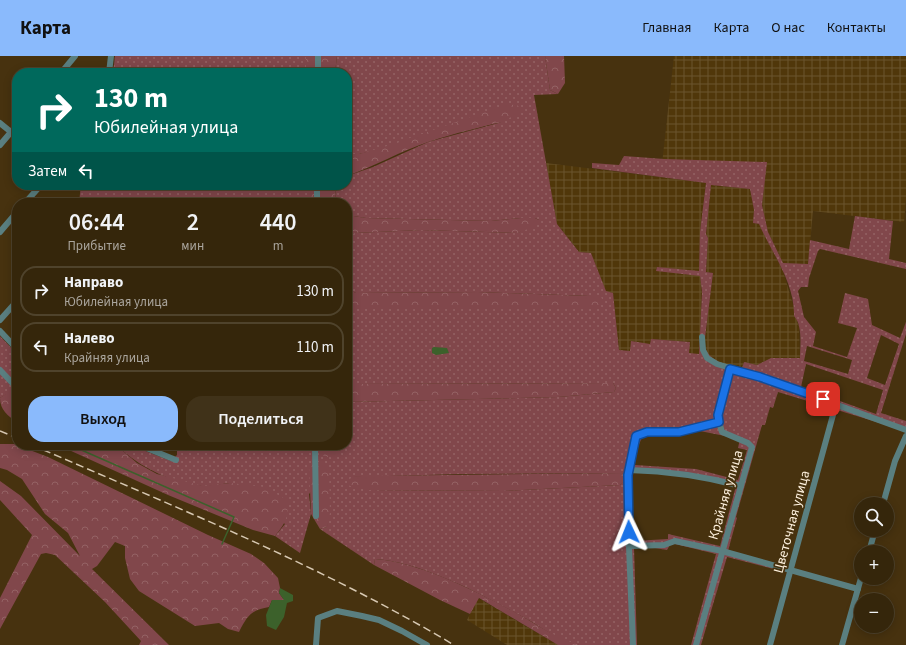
<!DOCTYPE html>
<html lang="ru">
<head>
<meta charset="utf-8">
<style>
	:root { --surface:#35260b; --page:#403219; --text:#f1f3f6; --muted:#aaa59d; --line:#4f432c; --accent:#8abafc }
	body { margin:0; font-family:"Source Sans 3",sans-serif; background:var(--page); color:var(--text); height:100vh; display:flex; flex-direction:column; font-size:15px; white-space:nowrap }
	* { box-sizing:border-box; margin:0 }
	p { font-size:13px; color:var(--muted) }
	.icon { flex:none; width:22px; height:22px; fill:none; stroke:currentColor; stroke-width:2; stroke-linecap:round; stroke-linejoin:round }
	.map { position:relative; flex:1; overflow:hidden }
	.side { position:absolute; left:12px; top:142px; width:340px; height:252px; display:flex; flex-direction:column; background:var(--surface); border-radius:16px; box-shadow:0 2px 10px #0003,0 0 0 1px var(--line) }
	.side>* { flex:none }
	.top-card { position:absolute; left:12px; top:12px; width:340px; height:122px; border-radius:16px; box-shadow:0 2px 10px #0003,0 0 0 1px var(--line); background:#00695c; color:#fff; overflow:hidden }
	.controls { position:absolute; left:854px; top:441px; display:grid; gap:8px }
	.controls a { display:grid; place-items:center; width:40px; height:40px; border-radius:50%; background:var(--surface); box-shadow:0 2px 10px #0003,0 0 0 1px var(--line); font-size:20px }
	.pin { position:absolute; display:grid; place-items:center; width:34px; height:34px; color:#fff; margin:-17px; border-radius:8px; box-shadow:0 2px 6px #0006 }
	.me { position:absolute; width:44px; margin:-22px; rotate:358deg; stroke-linejoin:round; filter:drop-shadow(0 0 3px #0008) }
	.turn { display:flex; align-items:center; gap:14px; height:84px; padding:0 16px; font-size:18px }
	.turn .icon { width:52px; height:52px; stroke-width:2.5 }
	.turn b { display:block; font-size:28px; line-height:34px }
	.then { display:flex; align-items:center; height:38px; padding:0 16px; background:#0003; gap:8px; font-size:15px }
	.eta { display:flex; justify-content:space-evenly; align-items:center; height:68px; text-align:center }
	.eta b { font-size:24px; font-weight:600; line-height:28px }
	.primary-button { display:flex; gap:8px; margin-top:auto; padding:8px 16px }
	.primary-button a { flex:1; height:46px; border-radius:16px; background:var(--accent); color:#111; font-size:16px; font-weight:600; line-height:46px; text-align:center }
	.primary-button a+a { background:var(--page); color:var(--text) }
	ul { padding:0; list-style:none }
	li { display:flex; align-items:center; gap:12px; height:50px; margin:0 8px 6px; padding:0 8px; border:2px solid var(--line); border-radius:16px }
	li div { flex:1 }
	li b { display:block; font-size:15px }
	li em { font-style:normal }
	header { display:flex; align-items:center; gap:24px; box-sizing:border-box; height:56px; padding:0 20px; background:var(--accent); color:#111 }
	header strong { font-size:19px }
	nav { display:flex; gap:22px; margin-inline-start:auto; font-size:14px }
	.map>svg:first-child { display:block }
	.industrial { fill:url(#industrial-grid) }
	.grass { fill:url(#grass-dots); fill-rule:evenodd }
	.forest { fill:url(#forest-crowns) }
	.water { fill:#3c612b }
	.lines { fill:none; stroke-linecap:round; stroke-linejoin:round }
	.stream { stroke:#3c612b; stroke-width:1.5 }
	.street { stroke:#5a7f80; stroke-width:6 }
	.rail { stroke:#d7c8b2; stroke-width:1.5; stroke-dasharray:8 4; stroke-linecap:butt }
	.route-casing { stroke:#114b97; stroke-width:10 }
	.route { stroke:#1a73e8; stroke-width:7 }
	.labels { text-anchor:middle; dominant-baseline:central; stroke-width:3.5; stroke-linejoin:round; paint-order:stroke }
	.street-label { font-size:14px; fill:#fdf0dd; stroke:#47320f }
</style>
</head>
<body>
<header>
<strong>Карта</strong>
<nav><a>Главная</a><a>Карта</a><a>О нас</a><a>Контакты</a></nav>
</header>
<div class="map">
<svg width="906" height="589" viewBox="0 0 906 589">
	<defs>
		<pattern id="industrial-grid" width="8" height="8" patternUnits="userSpaceOnUse"><rect width="8" height="8" fill="#50370a"/><path d="M0 4h8M4 0v8" fill="none" stroke="#6a542d"/></pattern>
		<pattern id="grass-dots" width="8" height="8" patternUnits="userSpaceOnUse"><rect width="8" height="8" fill="#81474b"/><path d="M2 2h.1M6 6h.1" fill="none" stroke="#946264" stroke-width="1.8" stroke-linecap="round"/></pattern>
		<pattern id="forest-crowns" width="20" height="18" patternUnits="userSpaceOnUse"><rect width="20" height="18" fill="#81474b"/><path d="M2 6a3 3 0 1 1 6 0M12 15a3 3 0 1 1 6 0" fill="none" stroke="#946264"/></pattern>
	</defs>
	<rect width="100%" height="100%" fill="#47320f"/>
	<g class="industrial">
		<path d="M674,0H906V143L904,166L813,155L808,209L783,207L768,176L762,149L766,112L662,108Z"/>
		<path d="M546,107L706,127L700,176L699,216L657,211L656,214L700,219L702,236L699,298H689V286L651,283L650,288L630,295L619,294L613,237L606,236L591,197L579,196L557,168Z"/>
		<path d="M711,129L750,133L754,154L753,167L759,168L783,215L794,252V260L797,264L799,272L800,302H771L757,309L744,306L742,313L712,304L707,298L704,290L713,217L706,216L708,182L706,178Z"/>
		<path d="M478,542L558,589H507L467,564Z"/>
	</g>
	<g class="grass">
		<path d="M115,0H306V17H113Z"/>
		<path d="M337,0H545L550,34L558,38L534,39L557,168L579,196L591,197L606,235L613,237L619,294L630,295L631,285L650,288L651,283L690,286L689,297L699,298L702,236L700,220L656,215L657,211L699,215L700,176L706,127L592,112V107L619,109L624,100L664,103L767,106L762,149L768,176L783,207L808,208L810,184L849,193L855,160L893,165L889,203L906,207V213L820,193L818,195L809,222L808,231H801L798,235L804,261L816,276L813,290L847,301L857,272L838,267L845,237L868,243L872,269L900,282L906,266V278L881,357L906,365V375L778,336L773,352L770,351L765,369H762L736,461L737,462L728,495L786,511L785,516L727,501L701,589H691L716,498L671,487L667,494L655,492H634L637,589C619,589 598,589 579,589C561,586 541,571 525,562C483,539 422,506 375,503L374,509L320,473L327,471L329,412L309,438L311,458L300,497L275,480L285,468L230,427C221,428 210,431 202,430C172,426 145,414 123,395V389H130L171,405L177,399V389L275,391L279,389H315L336,401L338,389H347V346L558,341L614,336L616,332L613,327H609L347,328V252H596L590,240L478,236L356,237L347,233V180L354,177L421,174L518,177L539,164L535,162H521L491,165L366,162L347,159V147H336L335,129H347V120L373,111L428,86L502,66L359,98H347V17H335ZM711,129L750,133L754,154L753,167L759,168C772,197 795,227 794,260C803,270 800,290 800,302H771L757,309L744,306L742,312C724,307 712,308 704,290L713,217L706,216L708,182L706,178ZM881,279L899,288L885,329L867,322ZM807,290L852,304L848,318L804,305ZM806,308L883,334L876,358L801,331ZM700,375L740,383L738,392L747,394L738,424L696,413L635,409V398L643,379ZM633,415L696,418L736,430L720,490L668,478V483L634,485L631,438ZM622,417L624,424L620,429L503,435L370,434L353,421L461,418Z"/>
		<path d="M81,129H307V147H79Z"/>
		<path d="M0,280L17,298V332L0,342Z"/>
	</g>
	<g class="forest">
		<path d="M306,0H337L335,17H306Z"/>
		<path d="M545,0H564L565,27L558,38L550,34Z"/>
		<path d="M508,48L520,50L521,57C491,71 459,75 428,86C401,95 375,110 347,120V98H359L384,91Z"/>
		<path d="M307,129H335L336,147H307Z"/>
		<path d="M347,159L366,162L491,165L521,162H535L539,164L540,168L518,177L421,174L354,177L347,180Z"/>
		<path d="M347,233L356,237L478,236L590,240L601,241L603,245L596,252H347Z"/>
		<path d="M609,327H613L616,332L614,336L558,341L347,346V328Z"/>
		<path d="M16,331L17,332V366C8,360 0,354 0,342Z"/>
		<path d="M0,388H14L48,401L208,479L251,498L264,507L278,522L280,532L279,537L284,544H272L269,551C251,554 247,560 239,576L228,573L219,567L195,570L139,535L130,523L125,502V490L115,486L97,510L92,513L169,589H139L141,585L105,546L55,499L46,497L41,498L0,573V542L32,479L0,444V425L21,440L80,500L68,477L45,458L22,423L7,414L0,412Z"/>
		<path d="M58,389H123V395L137,407L157,418L203,430L230,427L264,431L287,444C289,461 286,466 275,480L253,474L168,439Z"/>
		<path d="M315,389H338L337,401C324,402 321,400 315,389Z"/>
		<path d="M313,406H320L329,412L330,457L327,471L320,473L311,458L309,408Z"/>
		<path d="M622,417L625,424L620,429L503,435L370,434L355,432L348,429V424L353,421L362,420Z"/>
		<path d="M375,503C420,506 480,537 520,559C539,570 558,583 580,589H558L479,542L470,558L440,544L374,509Z"/>
	</g>
	<g class="water">
		<path d="M434,291L447,292L449,297L436,299L432,297V292Z"/>
		<path d="M209,389H279L276,391Z"/>
		<path d="M280,532L293,539V545L287,547L284,561L276,574L267,570L266,559L272,544H284L279,537Z"/>
	</g>
	<g class="lines">
		<path class="stream" d="M70,389L234,461L222,488"/>
		<g class="street">
			<path d="M61,17L75,0"/>
			<path d="M109,17L111,0"/>
			<path d="M318,17V0"/>
			<path d="M0,67L11,76"/>
			<path d="M0,89L17,69"/>
			<path d="M25,147L41,129"/>
			<path d="M317,147V129"/>
			<path d="M0,176L17,156"/>
			<path d="M0,264L17,245"/>
			<path d="M0,275L17,293"/>
			<path d="M702,281L703,294L707,302L717,308L760,321L906,374"/>
			<path d="M0,314L17,332"/>
			<path d="M139,389L176,404"/>
			<path d="M315,389L316,460"/>
			<path d="M629,414C668,415 703,420 741,430"/>
			<path d="M883,448L895,405L906,380"/>
			<path d="M629,487L632,490L664,489L675,485L722,495L858,533"/>
			<path d="M869,496L875,474"/>
			<path d="M316,589L318,562L337,555L362,560L379,564L402,575L427,589"/>
			<path d="M633,589L628,466V419L636,379L647,376L679,375L719,366"/>
			<path d="M696,589L752,391L748,387L722,376C714,356 725,333 730,313"/>
			<path d="M770,589L836,348"/>
			<path d="M842,589L861,522"/>
		</g>
		<g class="rail">
			<path d="M0,375L17,382"/>
			<path d="M32,389C175,451 320,509 454,589"/>
		</g>
	</g>
	<g class="lines">
		<defs>
			<path id="route" d="M629,476L628,419L636,380L647,376H679L719,366L718,359L730,313L760,321L823,343"/>
		</defs>
		<use href="#route" class="route-casing"/>
		<use href="#route" class="route"/>
	</g>
	<g class="labels">
		<g class="street-label">
			<text transform="translate(726 439) rotate(-74)">Крайняя улица</text>
			<text transform="translate(792 466) rotate(-75)">Цветочная улица</text>
		</g>
	</g>
</svg>
<div class="controls">
<a><svg class="icon" aria-label="search" viewBox="0 0 24 24"><circle cx="10" cy="10" r="6"/><path d="M15 15l6 6"/></svg></a>
<a>+</a>
<a>−</a>
</div>
<div class="pin" style="left:823px;top:343px;background:#d93025"><svg class="icon" aria-label="arrive" viewBox="0 0 24 24"><path d="M6 21V4h12l-3 4 3 4H6"/></svg></div>
<svg class="me" style="left:629px;top:476px" viewBox="-20 -20 40 40"><path d="M0-17L14 15 0 8-14 15z" fill="#1a73e8" stroke="#fff" stroke-width="4"/></svg>
<div class="top-card">
<div class="turn"><svg class="icon" aria-label="right" viewBox="0 0 24 24"><path d="M7 20v-9h11M14 6l5 5-5 5"/></svg><div><b>130 m</b>Юбилейная улица</div></div>
<div class="then">Затем<svg class="icon" aria-label="left" viewBox="0 0 24 24"><path d="M17 20v-9H6M10 6l-5 5 5 5"/></svg></div>
</div>
<section class="side">
<div class="eta">
<div><b>06:44</b><p>Прибытие</p></div>
<div><b>2</b><p>мин</p></div>
<div><b>440</b><p>m</p></div>
</div>
<ul>
<li><svg class="icon" aria-label="right" viewBox="0 0 24 24"><path d="M7 20v-9h11M14 6l5 5-5 5"/></svg><div><b>Направо</b><p>Юбилейная улица</p></div><em>130 m</em></li>
<li><svg class="icon" aria-label="left" viewBox="0 0 24 24"><path d="M17 20v-9H6M10 6l-5 5 5 5"/></svg><div><b>Налево</b><p>Крайняя улица</p></div><em>110 m</em></li>
</ul>
<div class="primary-button"><a>Выход</a><a>Поделиться</a></div>
</section>
</div>
</body>
</html>
